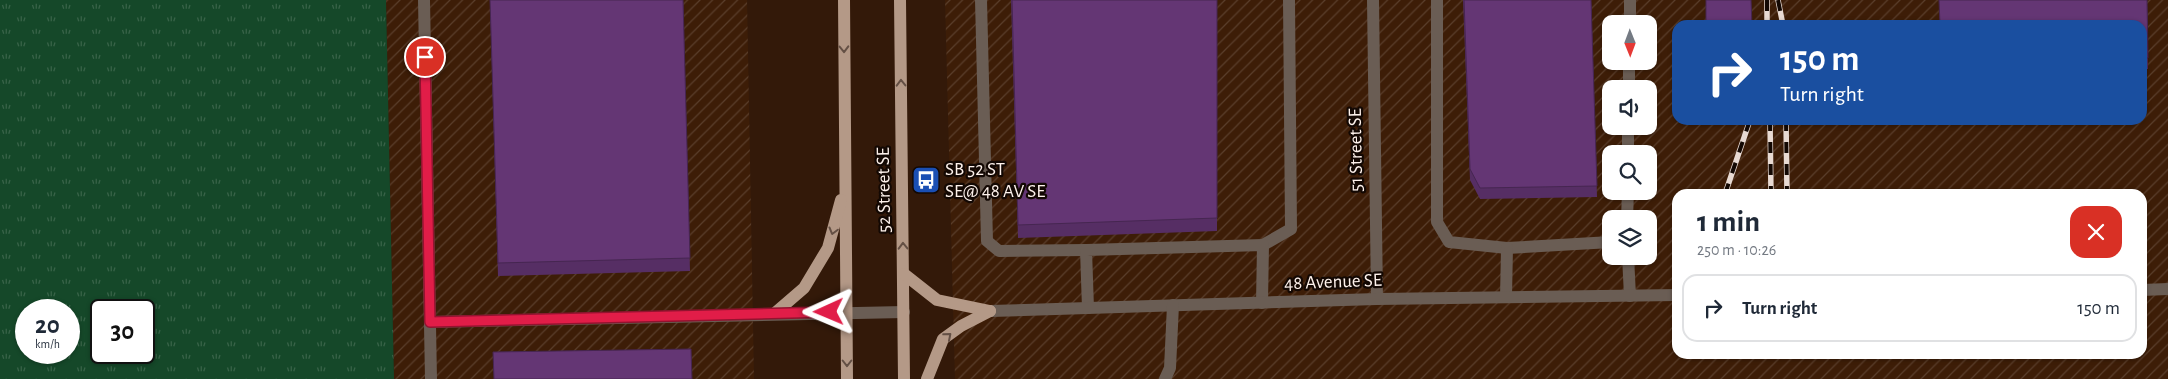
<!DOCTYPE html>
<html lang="en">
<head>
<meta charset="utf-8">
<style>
	:root { --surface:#fff; --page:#f2f2f3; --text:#1f2937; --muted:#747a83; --line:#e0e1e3 }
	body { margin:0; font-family:"Alegreya Sans",sans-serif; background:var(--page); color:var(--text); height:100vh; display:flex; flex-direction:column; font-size:19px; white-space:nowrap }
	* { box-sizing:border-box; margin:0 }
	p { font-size:16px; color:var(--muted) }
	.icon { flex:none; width:28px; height:28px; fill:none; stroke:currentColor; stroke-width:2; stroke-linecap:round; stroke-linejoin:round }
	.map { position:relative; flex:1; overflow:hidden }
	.details { position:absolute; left:1672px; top:189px; width:475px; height:170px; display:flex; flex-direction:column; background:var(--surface); border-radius:15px; box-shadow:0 1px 4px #0004 }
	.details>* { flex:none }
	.banner { position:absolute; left:1672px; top:20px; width:475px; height:105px; border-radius:15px; box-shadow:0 1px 4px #0004; background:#1a4fa0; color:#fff; overflow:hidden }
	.needle { width:32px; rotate:179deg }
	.buttons { position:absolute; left:1602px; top:15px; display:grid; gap:10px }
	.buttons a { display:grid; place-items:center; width:55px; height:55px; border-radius:10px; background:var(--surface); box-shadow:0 1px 4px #0004; font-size:25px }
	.speed { position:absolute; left:15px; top:299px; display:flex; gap:10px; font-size:25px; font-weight:700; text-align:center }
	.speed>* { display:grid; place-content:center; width:65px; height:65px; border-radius:50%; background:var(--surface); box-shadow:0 1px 4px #0004; line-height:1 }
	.speed small { font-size:12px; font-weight:400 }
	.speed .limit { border:2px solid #111; border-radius:8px; background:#fff; color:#111 }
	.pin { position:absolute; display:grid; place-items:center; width:42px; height:42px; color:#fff; margin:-21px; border:2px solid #fff; border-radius:50%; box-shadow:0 1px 5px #0007 }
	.me { position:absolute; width:55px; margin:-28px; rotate:269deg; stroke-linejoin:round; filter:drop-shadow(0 0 4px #0008) }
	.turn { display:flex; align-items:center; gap:18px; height:105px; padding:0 25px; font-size:22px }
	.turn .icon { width:65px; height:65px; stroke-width:2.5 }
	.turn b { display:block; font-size:35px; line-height:42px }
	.round { display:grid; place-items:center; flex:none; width:52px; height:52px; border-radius:15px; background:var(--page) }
	.headline { display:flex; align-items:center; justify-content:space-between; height:85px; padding:0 25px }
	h1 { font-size:30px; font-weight:700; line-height:38px }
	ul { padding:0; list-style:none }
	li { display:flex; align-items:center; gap:15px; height:68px; margin:0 10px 8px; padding:0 15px; border:2px solid var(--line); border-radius:15px }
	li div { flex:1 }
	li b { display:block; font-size:19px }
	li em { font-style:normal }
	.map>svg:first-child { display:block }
	.industrial { fill:url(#industrial-furrows); fill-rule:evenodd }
	.grass { fill:url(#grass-tufts); fill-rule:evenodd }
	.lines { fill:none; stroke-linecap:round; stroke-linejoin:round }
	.minor { stroke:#6a5d54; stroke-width:12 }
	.major { stroke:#b49987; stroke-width:12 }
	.rail-casing { stroke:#e8dad3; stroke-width:5.5 }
	.rail { stroke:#130803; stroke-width:4; stroke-dasharray:11; stroke-linecap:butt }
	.wall { fill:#562e64 }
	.building { fill:#643674; stroke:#462651 }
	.oneway { stroke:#645045 }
	.route-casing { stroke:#92132f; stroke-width:12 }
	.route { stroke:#e11d48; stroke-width:9 }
	.labels { text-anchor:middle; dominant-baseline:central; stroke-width:4.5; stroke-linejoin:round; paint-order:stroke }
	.street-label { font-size:19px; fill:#fef2ec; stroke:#130803 }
	.poi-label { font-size:19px; fill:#fef2ec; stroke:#130803; text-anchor:start }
</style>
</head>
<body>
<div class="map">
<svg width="2168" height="379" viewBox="0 0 2168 379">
	<defs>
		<pattern id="industrial-furrows" width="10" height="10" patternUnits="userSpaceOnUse" patternTransform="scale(1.25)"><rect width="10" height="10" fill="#3d1d07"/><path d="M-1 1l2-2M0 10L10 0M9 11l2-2" fill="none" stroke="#5a3e2b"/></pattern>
		<pattern id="grass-tufts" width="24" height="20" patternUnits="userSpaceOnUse" patternTransform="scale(1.25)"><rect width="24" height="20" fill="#154829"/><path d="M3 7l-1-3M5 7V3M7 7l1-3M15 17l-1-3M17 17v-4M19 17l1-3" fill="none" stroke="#386348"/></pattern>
	</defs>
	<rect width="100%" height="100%" fill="#331909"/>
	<g class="industrial">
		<path d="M386,0H747L754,379H394Z"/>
		<path d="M945,0H2168V379H955ZM1611,24H1649V61H1611ZM1678,25H2142V120H1678ZM1611,89H1649V126H1611ZM1611,154H1649V191H1611ZM1678,194H2142V354H1678ZM1611,219H1649V256H1611Z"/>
	</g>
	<path class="grass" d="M0,0H386L394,379H0ZM26,310H69V352H26ZM101,310H144V352H101Z"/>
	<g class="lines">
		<g class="minor">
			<path d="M424,0L431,379"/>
			<path d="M981,0L987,241L999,251L1086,250"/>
			<path d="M1373,0L1377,299"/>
			<path d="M1437,0V222L1449,242L1507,248L1611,242"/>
			<path d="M1630,24V0"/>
			<path d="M1629,89V61"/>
			<path d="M1628,154V126"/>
			<path d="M1627,219L1628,191"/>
			<path d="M1263,245L1291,229L1289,0"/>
			<path d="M1628,256L1630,296"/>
			<path d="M2142,290L2168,289"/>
			<path d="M1506,297L1507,248"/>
			<path d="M1088,308L1086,250L1263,245L1262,303"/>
			<path d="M990,311L1377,299L1678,295"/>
			<path d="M430,322L904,312"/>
			<path d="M1165,379L1170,368L1173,305"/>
		</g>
		<g class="major">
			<path d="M844,0L847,379"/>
			<path d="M900,0L904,379"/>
			<path d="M904,274L937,300L990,311"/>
			<path d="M775,313L804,288L828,248L841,200"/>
			<path d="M927,379L943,339L961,326L990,311"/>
		</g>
		<defs>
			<g id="rail">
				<path d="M1767,0V25"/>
				<path d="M1778,0L1783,25"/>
				<path d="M1770,120L1771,194"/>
				<path d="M1786,120L1787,194"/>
				<path d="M1725,194L1750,120"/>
			</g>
		</defs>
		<use href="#rail" class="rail-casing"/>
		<use href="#rail" class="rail"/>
	</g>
	<g class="wall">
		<path d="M490,0H683L690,271L498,276Z"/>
		<path d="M1011,0H1217V231L1018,238Z"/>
		<path d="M1463,0H1591L1597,197L1480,199L1470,180Z"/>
		<path d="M2147,0L2148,69H2142V25Z"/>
	</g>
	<g class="building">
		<path d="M490,0H683L690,258L498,263Z"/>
		<path d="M1012,0H1217V218L1018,225Z"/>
		<path d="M1464,0H1591L1597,186L1480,188L1470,169Z"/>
		<path d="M1706,0H1751L1752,25H1706Z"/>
		<path d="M1939,0H2147L2148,58H2142V25H1940Z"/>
		<path d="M691,349L692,379H494L493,352Z"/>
	</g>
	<defs><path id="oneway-chevron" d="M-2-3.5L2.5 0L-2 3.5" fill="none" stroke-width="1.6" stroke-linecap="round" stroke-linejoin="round" transform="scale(1.25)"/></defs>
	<g class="oneway">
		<use href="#oneway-chevron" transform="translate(844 49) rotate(89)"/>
		<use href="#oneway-chevron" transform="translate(901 83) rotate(-91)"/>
		<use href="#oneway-chevron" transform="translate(833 231) rotate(105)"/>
		<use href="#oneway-chevron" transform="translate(903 246) rotate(-91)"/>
		<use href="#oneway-chevron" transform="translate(948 336) rotate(-41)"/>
		<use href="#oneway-chevron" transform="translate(847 363) rotate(90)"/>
	</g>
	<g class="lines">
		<defs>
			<path id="route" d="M425,57L430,322L829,312"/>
		</defs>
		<use href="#route" class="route-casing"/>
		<use href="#route" class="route"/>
	</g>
	<defs>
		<symbol id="bus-square" viewBox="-11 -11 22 22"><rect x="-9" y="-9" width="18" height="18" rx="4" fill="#1a4fb4" stroke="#130803"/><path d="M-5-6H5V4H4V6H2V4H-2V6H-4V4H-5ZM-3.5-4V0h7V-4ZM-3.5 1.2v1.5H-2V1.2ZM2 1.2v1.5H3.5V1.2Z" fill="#fff"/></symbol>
	</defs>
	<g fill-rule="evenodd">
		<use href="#bus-square" x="910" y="164" width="32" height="32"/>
	</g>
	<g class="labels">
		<g class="street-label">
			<text transform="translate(1356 150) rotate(-91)">51 Street SE</text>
			<text transform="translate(884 190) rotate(-91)">52 Street SE</text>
			<text transform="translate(1333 282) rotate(-2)">48 Avenue SE</text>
		</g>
		<g class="poi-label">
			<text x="945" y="169">SB 52 ST<tspan x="945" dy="22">SE@ 48 AV SE</tspan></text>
		</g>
	</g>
</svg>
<div class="buttons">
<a><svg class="needle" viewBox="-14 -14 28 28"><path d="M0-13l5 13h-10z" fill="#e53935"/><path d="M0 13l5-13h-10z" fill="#747a83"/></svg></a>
<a><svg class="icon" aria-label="sound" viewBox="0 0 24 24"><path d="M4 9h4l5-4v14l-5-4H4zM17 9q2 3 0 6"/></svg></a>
<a><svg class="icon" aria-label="search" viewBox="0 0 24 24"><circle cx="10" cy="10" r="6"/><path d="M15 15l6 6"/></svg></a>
<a><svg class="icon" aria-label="layers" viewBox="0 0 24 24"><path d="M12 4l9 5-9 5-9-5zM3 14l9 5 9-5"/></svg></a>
</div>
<div class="speed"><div>20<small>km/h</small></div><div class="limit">30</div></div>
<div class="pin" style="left:425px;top:57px;background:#d93025"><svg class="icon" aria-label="arrive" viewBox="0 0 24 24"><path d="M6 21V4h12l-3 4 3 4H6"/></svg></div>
<svg class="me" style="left:829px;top:312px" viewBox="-20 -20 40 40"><path d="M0-17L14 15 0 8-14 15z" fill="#e11d48" stroke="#fff" stroke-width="4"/></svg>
<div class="banner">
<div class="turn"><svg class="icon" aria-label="right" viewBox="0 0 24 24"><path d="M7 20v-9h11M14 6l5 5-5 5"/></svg><div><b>150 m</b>Turn right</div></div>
</div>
<section class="details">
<div class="headline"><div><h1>1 min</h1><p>250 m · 10:26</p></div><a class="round" style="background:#d93025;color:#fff"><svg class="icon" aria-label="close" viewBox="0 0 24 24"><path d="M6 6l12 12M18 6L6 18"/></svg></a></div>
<ul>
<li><svg class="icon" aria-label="right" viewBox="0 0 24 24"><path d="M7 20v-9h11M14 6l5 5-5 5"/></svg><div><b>Turn right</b></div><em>150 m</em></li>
</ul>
</section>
</div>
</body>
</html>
